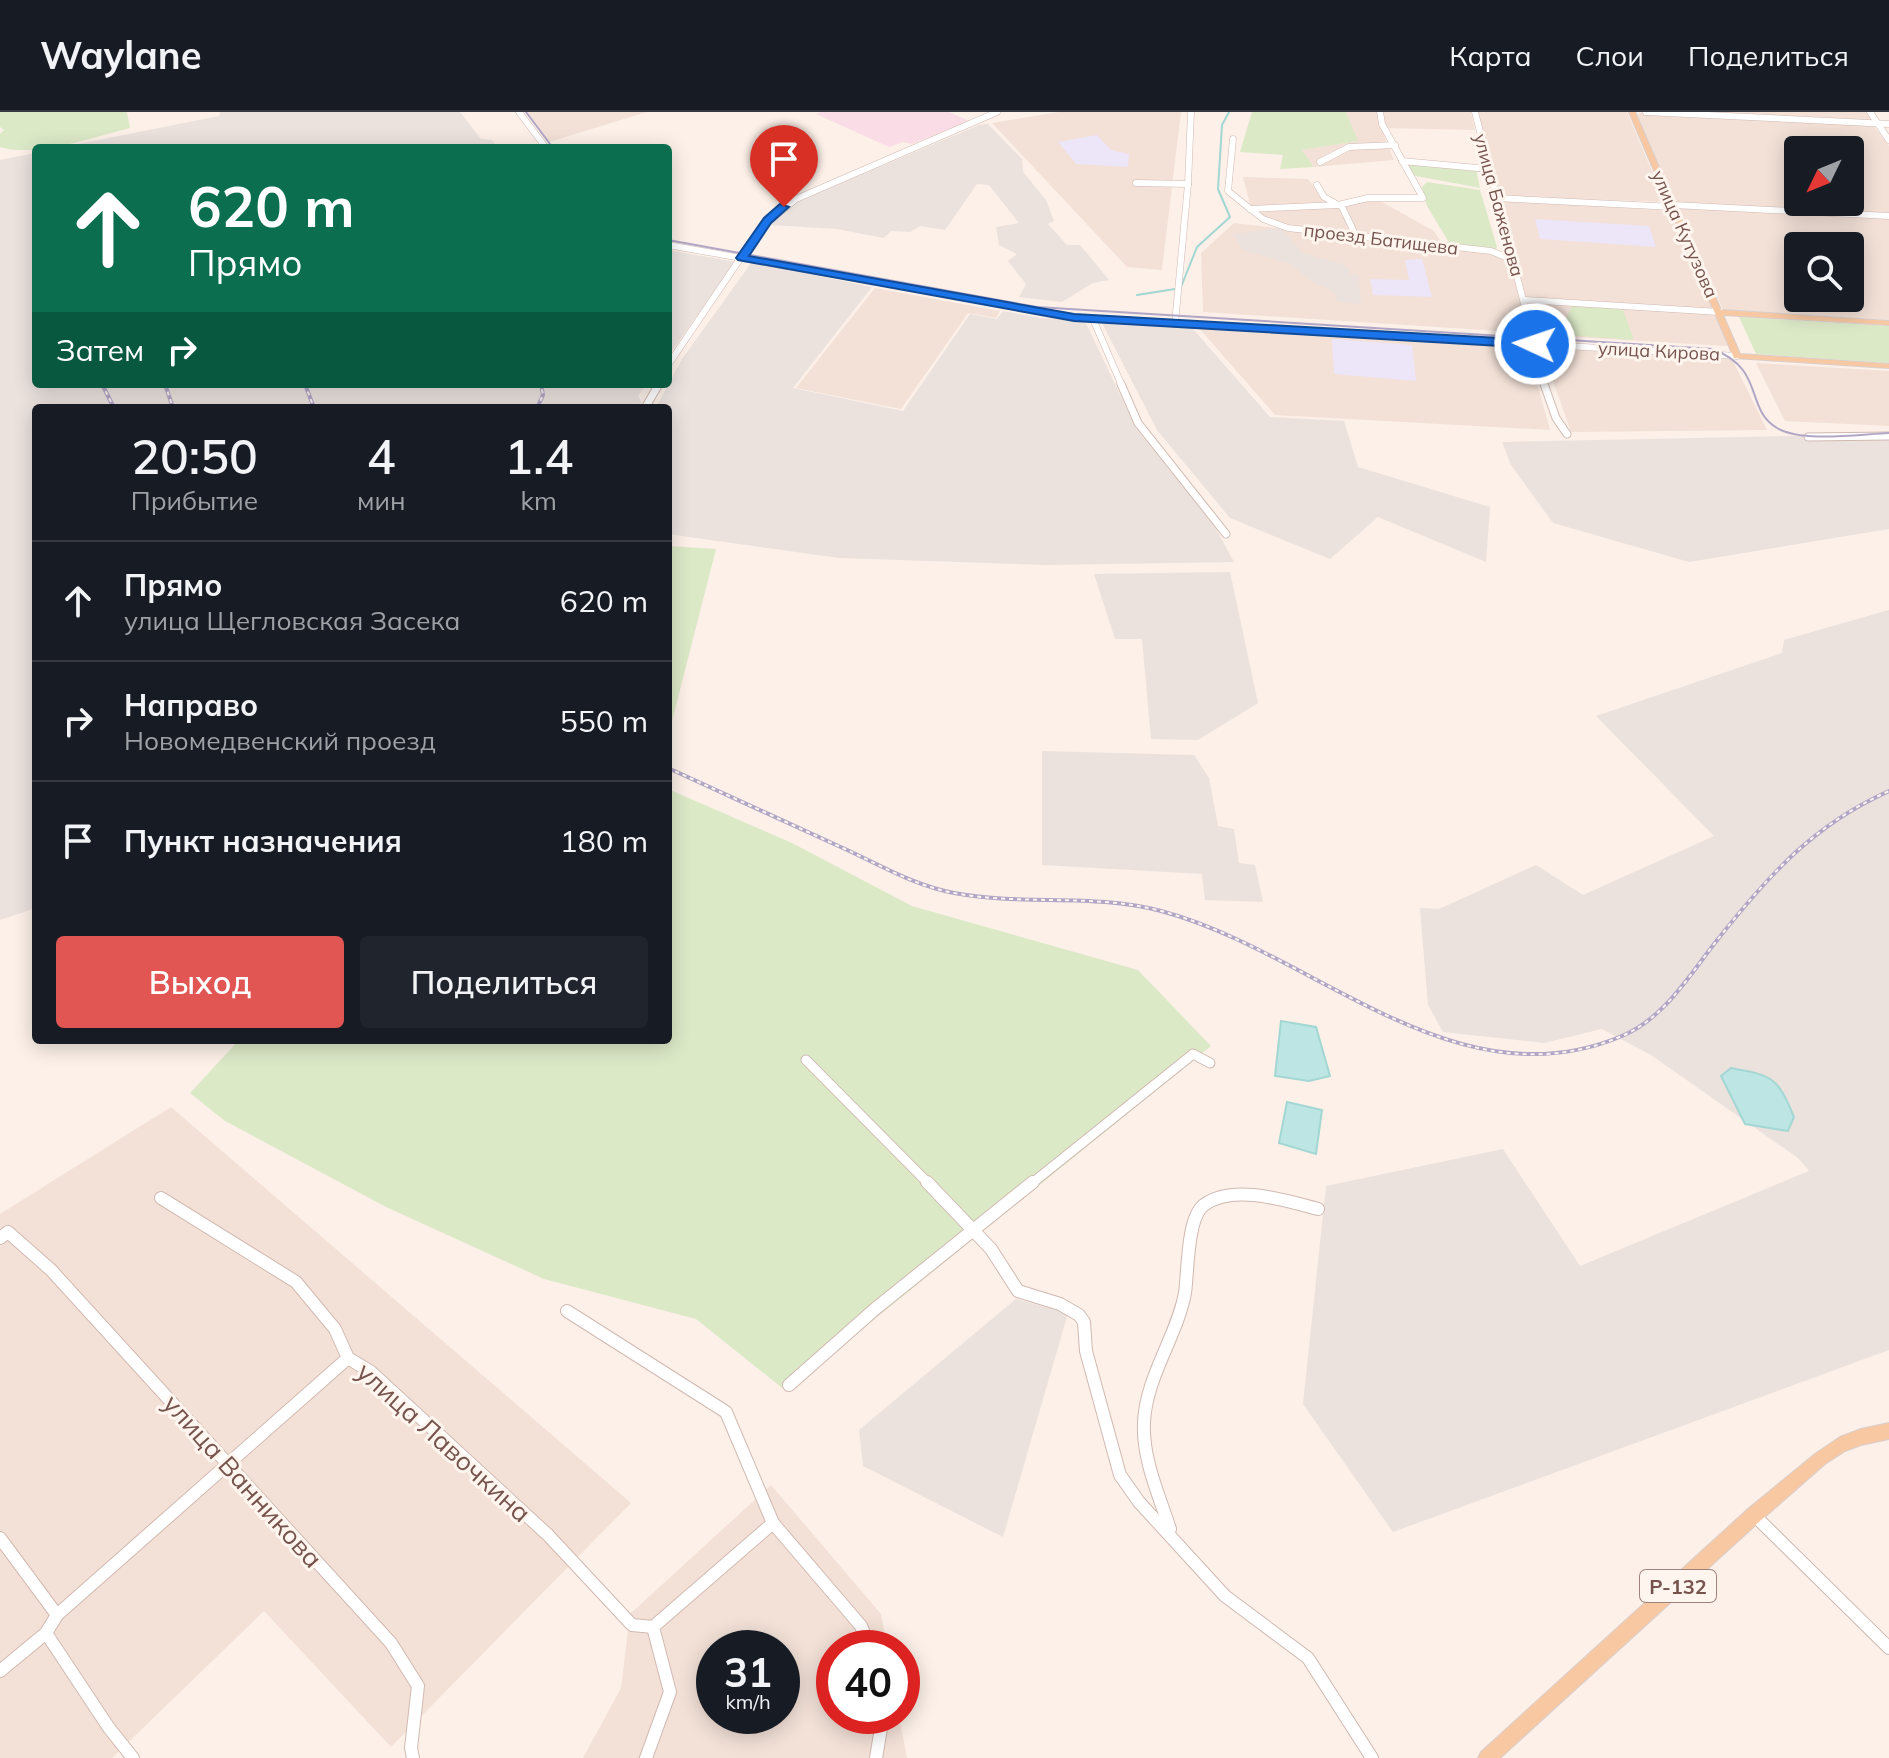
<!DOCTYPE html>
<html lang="ru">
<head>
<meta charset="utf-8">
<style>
	:root { --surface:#171b24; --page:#20242c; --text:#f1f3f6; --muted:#9ea1a6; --line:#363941; --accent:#e15552 }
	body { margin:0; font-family:Mulish,sans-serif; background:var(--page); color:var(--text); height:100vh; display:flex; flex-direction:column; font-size:30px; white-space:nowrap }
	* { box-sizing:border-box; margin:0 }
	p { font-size:26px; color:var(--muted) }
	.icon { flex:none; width:44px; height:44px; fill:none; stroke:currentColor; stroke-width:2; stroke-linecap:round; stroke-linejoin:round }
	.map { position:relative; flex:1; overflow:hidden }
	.details { position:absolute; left:32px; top:292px; width:640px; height:640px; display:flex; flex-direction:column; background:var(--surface); border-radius:8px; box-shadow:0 4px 20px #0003 }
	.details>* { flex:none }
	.top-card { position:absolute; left:32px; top:32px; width:640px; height:244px; border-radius:8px; box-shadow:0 4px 20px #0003; background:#0b6e4f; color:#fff; overflow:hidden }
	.needle { width:52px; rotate:227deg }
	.tools { position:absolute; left:1784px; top:24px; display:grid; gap:16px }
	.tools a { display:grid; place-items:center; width:80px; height:80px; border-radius:8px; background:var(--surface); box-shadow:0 4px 20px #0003; font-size:40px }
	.speed { position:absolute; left:696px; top:1518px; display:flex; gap:16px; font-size:40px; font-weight:700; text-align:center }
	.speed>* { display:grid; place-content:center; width:104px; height:104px; border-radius:50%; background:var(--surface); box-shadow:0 4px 20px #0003; line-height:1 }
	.speed small { font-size:20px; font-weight:400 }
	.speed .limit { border:12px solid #d22; background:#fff; color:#111 }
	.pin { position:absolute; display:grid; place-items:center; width:68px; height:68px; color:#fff; margin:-82px -34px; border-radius:50% 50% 50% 0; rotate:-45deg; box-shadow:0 0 8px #0007 }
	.pin .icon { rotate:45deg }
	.me { position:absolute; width:88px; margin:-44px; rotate:273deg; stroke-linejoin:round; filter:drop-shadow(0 0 6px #0008) }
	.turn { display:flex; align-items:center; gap:28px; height:168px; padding:0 24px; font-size:36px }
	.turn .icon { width:104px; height:104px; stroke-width:2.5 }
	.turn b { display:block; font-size:56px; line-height:68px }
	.then { display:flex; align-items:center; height:76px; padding:0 24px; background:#0003; gap:16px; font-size:30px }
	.eta { display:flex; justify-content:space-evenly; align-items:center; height:136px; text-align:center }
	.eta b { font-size:48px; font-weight:600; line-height:56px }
	.action { display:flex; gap:16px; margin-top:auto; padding:16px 24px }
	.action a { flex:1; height:92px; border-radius:8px; background:var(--accent); color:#fff; font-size:32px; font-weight:600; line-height:92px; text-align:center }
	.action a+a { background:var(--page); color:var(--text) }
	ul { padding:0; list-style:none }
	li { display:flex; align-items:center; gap:24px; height:120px; padding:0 24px; border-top:2px solid var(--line) }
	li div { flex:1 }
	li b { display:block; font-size:30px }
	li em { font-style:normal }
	header { display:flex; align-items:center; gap:48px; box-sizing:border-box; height:112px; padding:0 40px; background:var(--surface); border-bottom:2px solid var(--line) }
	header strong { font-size:38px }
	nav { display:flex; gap:44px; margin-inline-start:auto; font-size:28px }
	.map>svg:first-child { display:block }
	.residential { fill:#f3e1d7; fill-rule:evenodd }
	.industrial { fill:#ebe2de }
	.education { fill:#ede5f8 }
	.medical { fill:#f9dce5 }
	.green { fill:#dce9c7 }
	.water { fill:#bde5e3; stroke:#a3d7d4; stroke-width:2 }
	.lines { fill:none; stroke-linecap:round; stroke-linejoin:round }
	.stream { stroke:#a3d7d4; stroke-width:2 }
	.minor-far3-casing { stroke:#d0b9b1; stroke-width:7 }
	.minor-far2-casing { stroke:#d0b9b1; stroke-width:9 }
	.minor-far1-casing { stroke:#d0b9b1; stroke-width:11 }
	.minor-casing { stroke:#d0b9b1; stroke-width:14 }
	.major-casing { stroke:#d9cfcd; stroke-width:2 }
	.minor-far3 { stroke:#fff; stroke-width:6 }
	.minor-far2 { stroke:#fff; stroke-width:7 }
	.minor-far1 { stroke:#fff; stroke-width:9 }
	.minor { stroke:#fff; stroke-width:12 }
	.major { fill:#f8c8a3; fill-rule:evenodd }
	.tram { stroke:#b1a6c6; stroke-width:2 }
	.rail-casing { stroke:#b1a6c6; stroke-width:4 }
	.rail { stroke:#fef5ef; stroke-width:2; stroke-dasharray:4; stroke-linecap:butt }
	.route { fill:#1a73e8; stroke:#114b97; stroke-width:2 }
	.labels { text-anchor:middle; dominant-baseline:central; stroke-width:6; stroke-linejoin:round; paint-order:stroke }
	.far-street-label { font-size:18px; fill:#76534d; stroke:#fef5ef }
	.shield { fill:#fef5ef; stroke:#9f847e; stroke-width:2 }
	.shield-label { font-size:20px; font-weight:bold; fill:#76534d }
	.near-street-label { font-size:26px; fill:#76534d; stroke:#fef5ef }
</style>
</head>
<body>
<header>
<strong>Waylane</strong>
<nav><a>Карта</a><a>Слои</a><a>Поделиться</a></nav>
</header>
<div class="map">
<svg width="1889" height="1646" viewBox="0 0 1889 1646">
	<rect width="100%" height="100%" fill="#fcf0e8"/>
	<g class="residential">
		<path d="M528,0H647L549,30Z"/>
		<path d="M1059,0H1181L1162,158L1127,155L992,11Z"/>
		<path d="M1346,0H1471L1475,18L1381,16L1394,48L1314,55L1301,38L1357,29Z"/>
		<path d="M1476,0H1627L1665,90L1497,84Z"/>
		<path d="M1656,0H1867L1873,9Z"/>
		<path d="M1640,1L1873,13L1889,34V103L1675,91L1637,4ZM1798,38H1850V90H1798Z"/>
		<path d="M1243,65L1308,67L1326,90H1382L1434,119L1443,133L1283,113L1256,100L1250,92Z"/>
		<path d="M1498,88L1672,99L1728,234L1537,223Z"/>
		<path d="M1679,95L1889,105V208L1723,198ZM1798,134H1850V186H1798Z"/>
		<path d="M1234,111L1494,142L1511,149L1529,221L1203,200L1201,141Z"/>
		<path d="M875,176L1000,199L996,206L968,201L901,297L796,276Z"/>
		<path d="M1198,215L1527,234L1550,318L1275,303Z"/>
		<path d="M1541,235L1732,247L1767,318L1571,320Z"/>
		<path d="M1756,251L1889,259V314L1785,309Z"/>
		<path d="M171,995L631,1391L391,1635L264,1499L112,1646H0V1102Z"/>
		<path d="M771,1373L881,1502L887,1536H834V1604H899L907,1646H583L621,1576L630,1502ZM714,1536H782V1604H714Z"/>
	</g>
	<g class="industrial">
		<path d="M220,0H460L481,27L492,28L498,36H58L219,4Z"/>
		<path d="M988,12L1022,47L1023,60L1046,88L1054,109L1048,112L1067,133H1080L1109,168L1093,171L1062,190L1019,185L1026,172L1008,149L1017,142L999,133L996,115L1019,111L989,73L977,72L945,118L920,114L910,120L891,119L884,126L837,117L770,113L778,102L792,92L979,13Z"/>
		<path d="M36,41V272H647L638,284L642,291L622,296H36V796L0,808V48Z"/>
		<path d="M1280,116L1303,141L1341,152L1349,157L1351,163H1358L1360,171H1355L1359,173L1361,192L1338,190L1333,179L1313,170L1290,152L1243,138L1233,122Z"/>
		<path d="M668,138L736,150L668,244Z"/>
		<path d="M752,150L872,175L793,276L903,299L970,202L997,207L1003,199L1041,206L1084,207L1136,316L1215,415L1234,450L1046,453L839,446L668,422V296H653L659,290L682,247Z"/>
		<path d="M1102,211L1192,216L1270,305L1344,309L1358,355L1490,395L1486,450L1378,405L1330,447L1230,406L1157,318Z"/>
		<path d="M1788,324L1889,326V417L1689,450L1553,411L1511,353L1502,330Z"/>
		<path d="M1230,460L1258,591L1198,628L1151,627L1142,527H1115L1094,462Z"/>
		<path d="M1889,498V1238L1393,1420L1303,1292L1326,1074L1503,1037L1580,1154L1809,1059L1798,1046L1651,943L1602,917L1544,931L1443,920L1428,893L1420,796L1439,797L1536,753L1583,783L1714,724L1596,604L1782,541L1784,528Z"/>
		<path d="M1042,639L1194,643L1209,666L1218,714L1234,717L1239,751L1255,753L1263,790L1205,788L1202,762L1042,753Z"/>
		<path d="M1016,1187L1068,1201L1003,1425L863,1354L859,1318Z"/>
	</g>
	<g class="education">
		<path d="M1097,23L1111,38L1129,42L1128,55L1076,52L1058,30Z"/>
		<path d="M1535,107L1649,114L1656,135L1540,127Z"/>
		<path d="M1422,147L1432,185L1373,183L1370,167L1409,168L1405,148Z"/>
		<path d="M1332,227L1412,233L1416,269L1334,262Z"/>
	</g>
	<path class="medical" d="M821,0H949L969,9L912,32L903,30L889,35L816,2Z"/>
	<g class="green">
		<path d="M0,0H127L130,16C94,25 35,46 0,35V22L4,18L0,15Z"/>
		<path d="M1252,0H1346L1358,29L1302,38L1314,55L1280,57L1283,43L1240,40Z"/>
		<path d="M1404,52L1476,58L1480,76L1411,63Z"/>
		<path d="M1427,70L1480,78L1497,135L1495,138L1450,132L1427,94L1422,75Z"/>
		<path d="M1573,192L1622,195L1634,228L1566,223L1563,213Z"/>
		<path d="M1739,205L1889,214V251L1756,242Z"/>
		<path d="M668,434L716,437L669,621H668Z"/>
		<path d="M668,677L792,731L912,794L1138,858L1211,934L786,1279L696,1207L544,1167L386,1095L225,1009L190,981L239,928H668Z"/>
	</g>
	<g class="water">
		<path d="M1281,909L1316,915L1330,964L1309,969L1275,964Z"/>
		<path d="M1731,956C1774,964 1777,965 1794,1005L1788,1019L1745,1012L1721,964Z"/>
		<path d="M1287,990L1322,998L1316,1042L1279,1031Z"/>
	</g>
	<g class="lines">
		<g class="stream">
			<path d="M1181,175L1197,135L1230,105L1218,77L1222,13L1229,0"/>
			<path d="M1137,183L1175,177"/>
		</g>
		<defs>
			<g id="minor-far3">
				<path d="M519,0L546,36"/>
				<path d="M1475,0L1545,274"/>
				<path d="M1646,0L1889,12"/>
				<path d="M1870,0L1889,28"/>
				<path d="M1233,27L1228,79L1263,107L1288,116L1491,139L1515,149"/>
				<path d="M1402,49L1488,57"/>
				<path d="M1320,50L1349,35L1395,33"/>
				<path d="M1136,71L1188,72"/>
				<path d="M1317,73L1324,85L1342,95L1356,124"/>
				<path d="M1496,86L1674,95"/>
				<path d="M1673,93L1889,104"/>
				<path d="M1250,97L1338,93L1368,86H1423L1382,12L1380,0"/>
				<path d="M668,133L1074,205L1737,244"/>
				<path d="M1525,188L1720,200"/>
				<path d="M1093,207L1122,274"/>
				<path d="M1175,212L1188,72L1191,0"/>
				<path d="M668,253L761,116L796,87L997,0"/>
			</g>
			<g id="minor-far2">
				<path d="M1121,272L1138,311L1226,422"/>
				<path d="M1544,272L1556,306L1567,322"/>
				<path d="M645,296L659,272"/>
				<path d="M1808,325L1889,324"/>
			</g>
			<g id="minor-far1">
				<path d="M806,948L929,1072"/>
				<path d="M1031,1072L1193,942L1210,951"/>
			</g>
			<g id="minor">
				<path d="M927,1070L991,1137L1018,1179L1060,1192L1079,1203L1084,1210L1086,1239L1120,1363L1139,1390L1225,1484L1308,1546L1372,1646"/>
				<path d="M161,1086L296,1170L335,1217L348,1246L371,1260L548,1423L632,1513L653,1515"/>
				<path d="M0,1126L8,1120L51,1158L391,1531L418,1574L411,1636L413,1646"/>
				<path d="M567,1199L726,1300L773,1411"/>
				<path d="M789,1273L875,1197L1033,1070"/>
				<path d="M1754,1403L1889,1536"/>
				<path d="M1170,1417C1159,1383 1142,1346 1144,1310C1146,1265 1177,1224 1185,1181C1188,1160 1187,1105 1204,1093C1233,1071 1287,1089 1318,1097"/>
				<path d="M0,1426L57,1503"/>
				<path d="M653,1515L773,1411L861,1514L870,1536"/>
				<path d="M46,1521L109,1616L133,1646"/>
				<path d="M0,1559L46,1521L57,1503L348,1246"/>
				<path d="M646,1646L670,1580L653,1515"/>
				<path d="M876,1646L883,1604"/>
			</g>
			<g id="major">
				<path d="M1629,0H1635L1721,198L1889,209V213L1723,203L1740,242L1889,252V256L1734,246Z"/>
				<path d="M1889,1311V1327L1861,1333L1845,1339L1825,1352L1760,1409L1500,1646H1478L1481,1640L1748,1397L1815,1342L1840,1325L1861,1317Z"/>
			</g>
		</defs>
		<use href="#minor-far3" class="minor-far3-casing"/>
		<use href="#minor-far2" class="minor-far2-casing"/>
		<use href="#minor-far1" class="minor-far1-casing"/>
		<use href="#minor" class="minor-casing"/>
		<use href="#major" class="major-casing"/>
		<use href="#minor-far3" class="minor-far3"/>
		<use href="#minor-far2" class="minor-far2"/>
		<use href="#minor-far1" class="minor-far1"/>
		<use href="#minor" class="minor"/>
		<use href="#major" class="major"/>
		<g class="tram">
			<path d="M526,0L553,36"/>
			<path d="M668,128L1037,195L1713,237C1766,258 1744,296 1777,316C1803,331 1860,322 1889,321"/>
		</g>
		<defs>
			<g id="rail">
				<path d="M102,272L114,296"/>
				<path d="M165,272L173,296"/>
				<path d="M305,272L314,296"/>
				<path d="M537,296L543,283L541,272"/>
				<path d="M668,656C727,683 786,710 845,737C880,753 915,774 954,781C1022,794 1094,781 1161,799C1313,839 1455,995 1622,924C1665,906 1690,862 1718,827C1769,763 1813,713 1889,679"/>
			</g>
		</defs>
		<use href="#rail" class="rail-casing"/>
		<use href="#rail" class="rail"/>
	</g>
	<path class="route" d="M780,92L789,95L771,111L749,144L1074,202L1535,228L1541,232L1535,236L1074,209L738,148L736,146L764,106Z"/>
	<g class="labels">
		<g class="far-street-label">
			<text transform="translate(1499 93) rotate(75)">улица Баженова</text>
			<text transform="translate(1685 122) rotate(66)">улица Кутузова</text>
			<text transform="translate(1381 127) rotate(7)">проезд Батищева</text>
			<text transform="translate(1659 239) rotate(3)">улица Кирова</text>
		</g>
		<rect class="shield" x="1640" y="1458" width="76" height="32" rx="6"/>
		<g class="shield-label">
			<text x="1678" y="1474">Р-132</text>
		</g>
		<g class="near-street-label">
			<text transform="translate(444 1330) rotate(42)">улица Лавочкина</text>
			<text transform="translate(243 1369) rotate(48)">улица Ванникова</text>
		</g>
	</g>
</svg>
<div class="tools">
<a><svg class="needle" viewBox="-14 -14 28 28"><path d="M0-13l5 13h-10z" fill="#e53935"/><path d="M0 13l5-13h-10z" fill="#9ea1a6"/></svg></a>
<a><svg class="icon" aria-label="search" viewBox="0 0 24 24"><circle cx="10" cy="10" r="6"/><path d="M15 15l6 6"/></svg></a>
</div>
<div class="speed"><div>31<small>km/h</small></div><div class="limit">40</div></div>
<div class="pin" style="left:784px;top:95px;background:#d93025"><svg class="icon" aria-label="arrive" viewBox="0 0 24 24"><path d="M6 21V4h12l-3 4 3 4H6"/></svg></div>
<svg class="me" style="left:1535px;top:232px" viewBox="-20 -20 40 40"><circle r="17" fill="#1a73e8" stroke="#fff" stroke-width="3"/><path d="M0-11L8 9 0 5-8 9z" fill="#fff"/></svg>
<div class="top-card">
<div class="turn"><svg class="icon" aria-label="ahead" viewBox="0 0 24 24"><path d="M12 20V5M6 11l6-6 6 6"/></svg><div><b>620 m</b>Прямо</div></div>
<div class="then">Затем<svg class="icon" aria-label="right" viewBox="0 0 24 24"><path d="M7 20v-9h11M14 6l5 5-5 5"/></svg></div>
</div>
<section class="details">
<div class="eta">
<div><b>20:50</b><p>Прибытие</p></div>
<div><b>4</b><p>мин</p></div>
<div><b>1.4</b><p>km</p></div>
</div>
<ul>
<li><svg class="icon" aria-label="ahead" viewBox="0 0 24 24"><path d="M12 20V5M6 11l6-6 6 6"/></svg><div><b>Прямо</b><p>улица Щегловская Засека</p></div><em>620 m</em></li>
<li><svg class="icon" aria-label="right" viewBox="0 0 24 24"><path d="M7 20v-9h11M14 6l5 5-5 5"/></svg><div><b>Направо</b><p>Новомедвенский проезд</p></div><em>550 m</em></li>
<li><svg class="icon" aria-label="arrive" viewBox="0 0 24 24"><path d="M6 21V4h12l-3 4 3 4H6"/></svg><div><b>Пункт назначения</b></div><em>180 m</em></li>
</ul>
<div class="action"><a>Выход</a><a>Поделиться</a></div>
</section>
</div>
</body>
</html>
